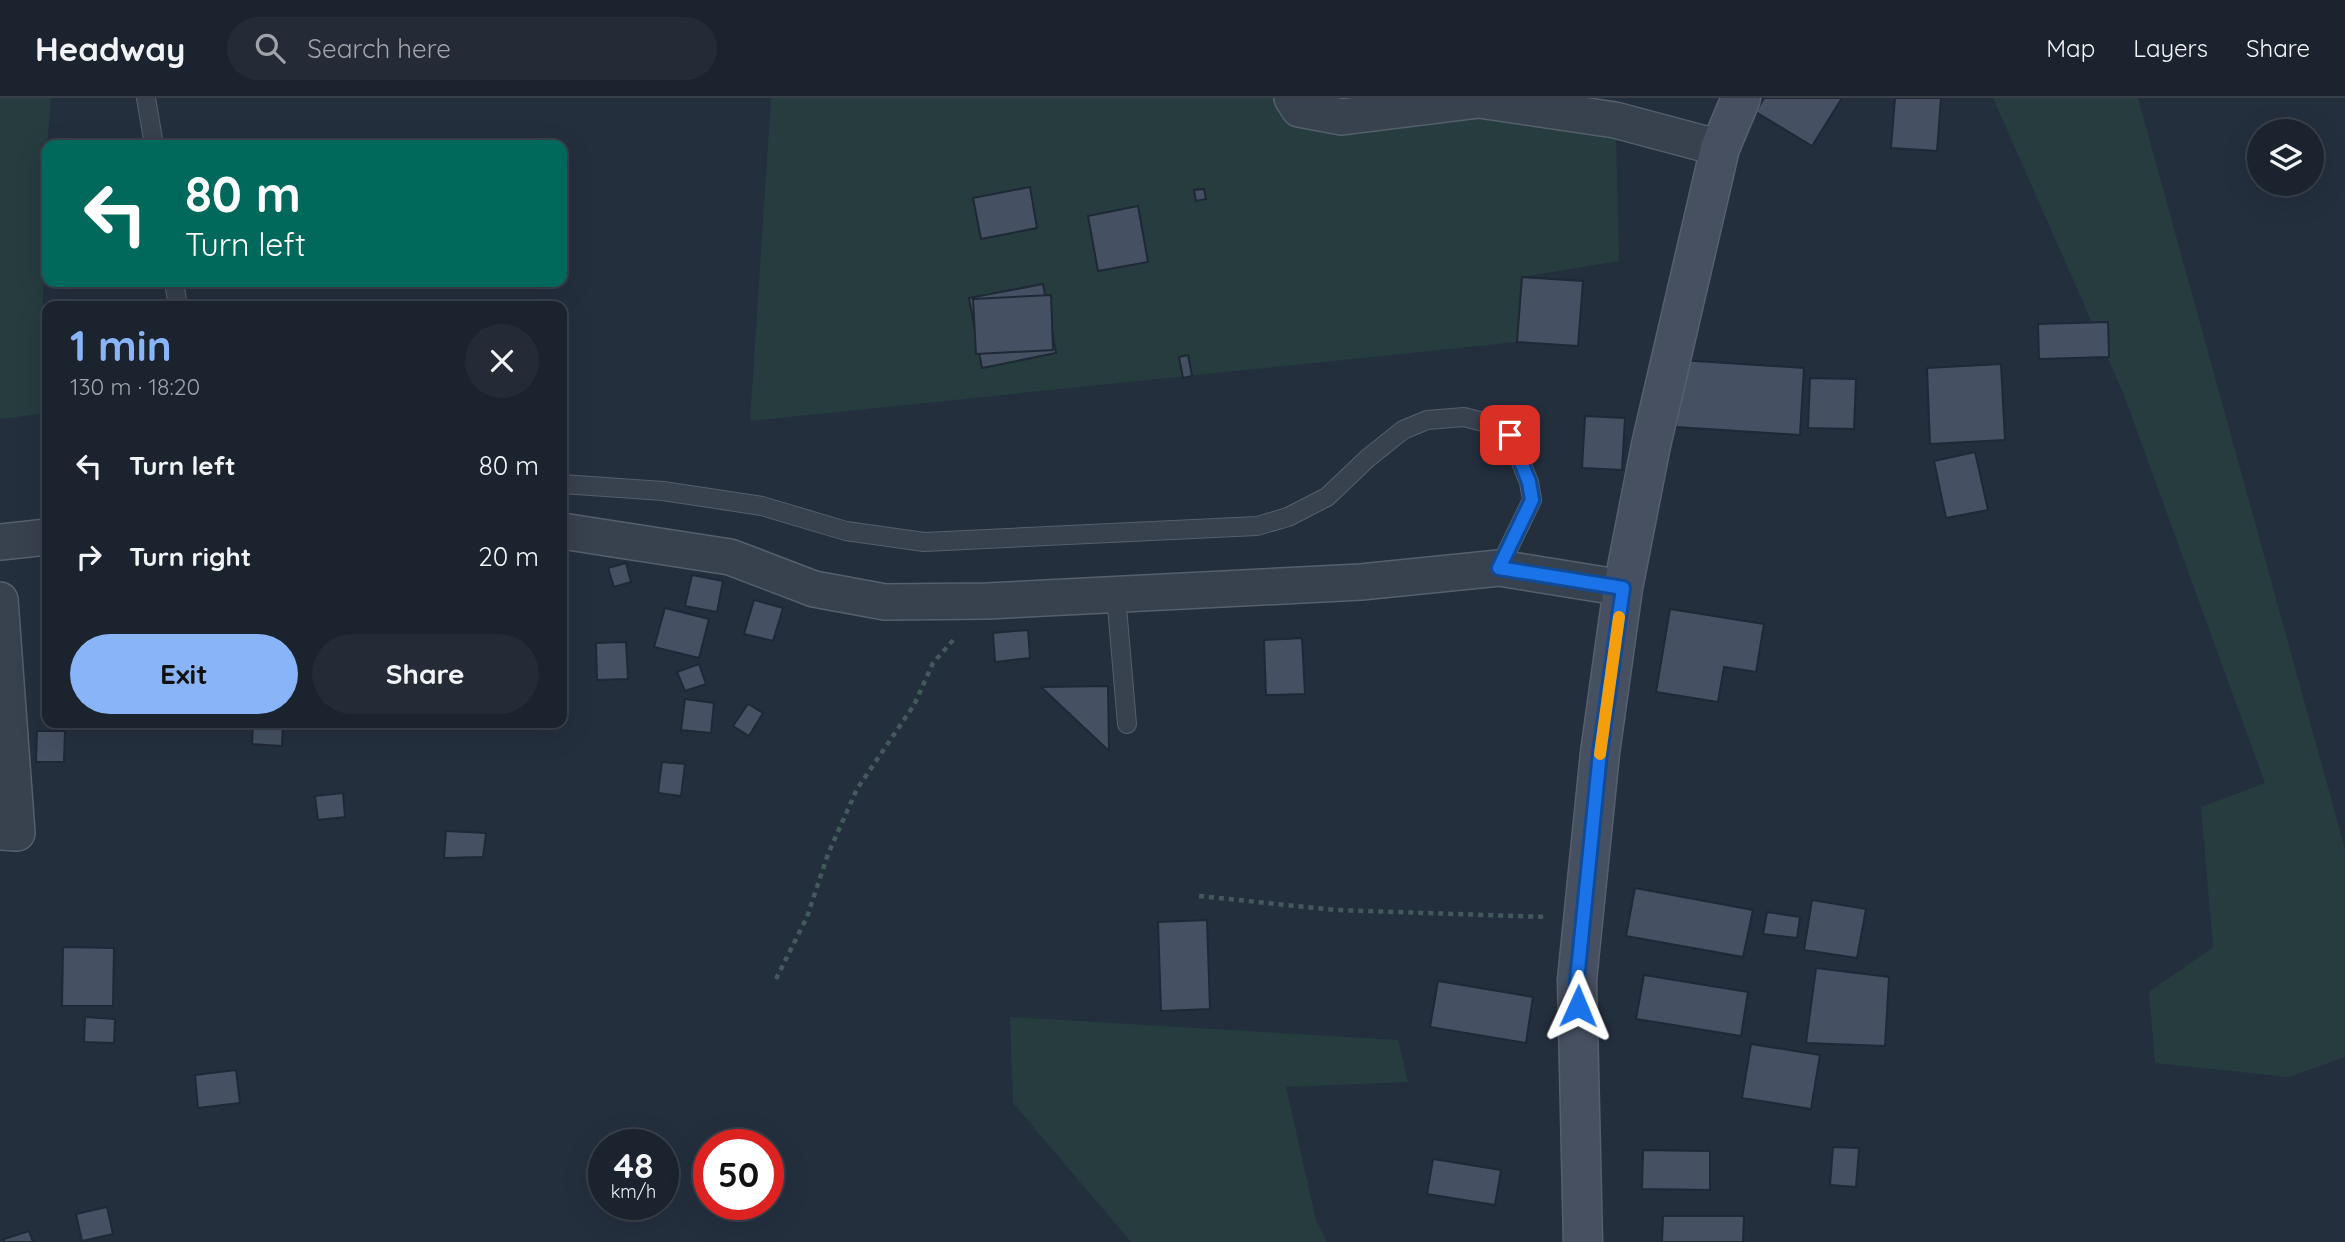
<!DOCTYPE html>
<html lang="en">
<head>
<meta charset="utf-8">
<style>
	:root { --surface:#1b232e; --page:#242b36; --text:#f1f3f6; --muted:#a0a4aa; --line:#39404a; --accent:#8ab4f8 }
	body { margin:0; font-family:Quicksand,sans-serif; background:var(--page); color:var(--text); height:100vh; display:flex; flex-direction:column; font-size:26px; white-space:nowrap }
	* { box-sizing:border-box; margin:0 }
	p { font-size:23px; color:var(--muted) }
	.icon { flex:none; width:38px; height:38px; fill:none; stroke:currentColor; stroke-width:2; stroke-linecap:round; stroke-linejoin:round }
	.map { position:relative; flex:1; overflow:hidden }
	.drawer { position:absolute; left:42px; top:203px; width:525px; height:427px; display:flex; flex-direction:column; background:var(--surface); border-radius:14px; box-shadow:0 7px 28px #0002,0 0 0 2px var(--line) }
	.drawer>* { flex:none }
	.banner { position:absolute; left:42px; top:42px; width:525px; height:147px; border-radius:14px; box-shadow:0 7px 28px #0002,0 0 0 2px var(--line); background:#00695c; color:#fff; overflow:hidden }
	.fabs { position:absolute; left:2247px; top:21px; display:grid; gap:14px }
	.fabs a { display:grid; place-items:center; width:77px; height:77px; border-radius:50%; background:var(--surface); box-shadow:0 7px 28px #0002,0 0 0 2px var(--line); font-size:35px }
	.speed { position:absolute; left:588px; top:1031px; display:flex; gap:14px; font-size:35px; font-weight:700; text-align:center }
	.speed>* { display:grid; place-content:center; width:91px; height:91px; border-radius:50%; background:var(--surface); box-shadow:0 7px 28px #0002,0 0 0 2px var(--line); line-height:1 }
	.speed small { font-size:18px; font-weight:400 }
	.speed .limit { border:10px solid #d22; background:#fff; color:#111 }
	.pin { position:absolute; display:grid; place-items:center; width:60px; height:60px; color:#fff; margin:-30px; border-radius:14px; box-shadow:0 4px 10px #0006 }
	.me { position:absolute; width:77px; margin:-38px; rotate:1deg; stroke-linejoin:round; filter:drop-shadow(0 0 5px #0008) }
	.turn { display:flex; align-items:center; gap:24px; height:147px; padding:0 28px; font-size:32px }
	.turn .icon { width:91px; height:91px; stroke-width:2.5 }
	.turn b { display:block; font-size:49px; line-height:60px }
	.round { display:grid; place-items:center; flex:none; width:74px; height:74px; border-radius:37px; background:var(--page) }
	.head { display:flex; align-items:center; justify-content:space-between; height:119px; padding:0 28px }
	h1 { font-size:42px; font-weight:800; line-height:52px; color:var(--accent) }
	.primary-button { display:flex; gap:14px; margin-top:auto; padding:14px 28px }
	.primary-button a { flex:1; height:80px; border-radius:42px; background:var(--accent); color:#111; font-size:28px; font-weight:800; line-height:80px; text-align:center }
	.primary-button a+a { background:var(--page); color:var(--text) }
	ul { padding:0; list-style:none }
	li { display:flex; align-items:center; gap:21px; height:91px; padding:0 28px }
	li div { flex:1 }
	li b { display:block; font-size:26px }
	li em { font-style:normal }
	header { display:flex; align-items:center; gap:42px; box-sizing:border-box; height:98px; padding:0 35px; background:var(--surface); border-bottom:2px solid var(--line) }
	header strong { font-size:33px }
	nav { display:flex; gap:38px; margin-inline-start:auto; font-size:24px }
	.search { width:490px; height:63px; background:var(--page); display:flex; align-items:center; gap:18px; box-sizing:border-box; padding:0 24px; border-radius:38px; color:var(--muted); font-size:26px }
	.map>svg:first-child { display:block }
	.green { fill:#263c3f }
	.building { fill:#455162; stroke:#1f2835; stroke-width:2 }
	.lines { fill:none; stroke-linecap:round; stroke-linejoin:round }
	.lane-casing { stroke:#565f6c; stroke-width:20 }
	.street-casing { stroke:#565f6c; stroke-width:38 }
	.secondary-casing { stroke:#565f6c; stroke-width:41 }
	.path { stroke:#44595c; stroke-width:4.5; stroke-dasharray:5 5; stroke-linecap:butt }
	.lane { stroke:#38414e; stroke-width:18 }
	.street { stroke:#38414e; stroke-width:35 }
	.secondary { stroke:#465061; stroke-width:38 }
	.route-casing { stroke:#114b97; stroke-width:18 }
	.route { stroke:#1a73e8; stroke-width:12 }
	.slow { stroke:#f59e0b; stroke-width:12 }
</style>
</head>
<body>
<header>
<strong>Headway</strong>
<div class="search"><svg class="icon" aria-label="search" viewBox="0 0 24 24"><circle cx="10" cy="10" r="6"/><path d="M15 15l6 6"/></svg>Search here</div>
<nav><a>Map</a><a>Layers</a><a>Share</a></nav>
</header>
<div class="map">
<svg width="2345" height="1144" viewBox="0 0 2345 1144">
	<rect width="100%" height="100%" fill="#242f3e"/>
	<g class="green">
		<path d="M0,0H51L47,47L40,316L0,321Z"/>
		<path d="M771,0H1356L1479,14L1616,38L1619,163L1522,179L1517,244L750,323Z"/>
		<path d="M1993,0H2138L2345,751V959L2289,979L2155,965L2149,894L2213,849L2201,709L2265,685L2124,297Z"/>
		<path d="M1010,919L1398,942L1408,984L1286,989L1316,1122L1327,1144H1131L1013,1005Z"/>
	</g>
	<g class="building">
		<path d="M1764,0H1842L1812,48L1756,14Z"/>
		<path d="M1895,0H1941L1937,53L1891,50Z"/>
		<path d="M1030,89L1037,130L981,141L973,100Z"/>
		<path d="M1204,91L1206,101L1196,103L1194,92Z"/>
		<path d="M1138,108L1148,164L1098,173L1088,118Z"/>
		<path d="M1522,179L1583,183L1578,248L1517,244Z"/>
		<path d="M1043,186L1056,255L982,270L969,200Z"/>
		<path d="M1051,197L1053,252L976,256L973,201Z"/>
		<path d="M2108,224L2109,259L2039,261L2038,226Z"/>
		<path d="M1188,257L1192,278L1183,280L1179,259Z"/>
		<path d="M1680,262L1804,270L1800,337L1676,329Z"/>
		<path d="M2001,266L2005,342L1930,346L1927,270Z"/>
		<path d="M1810,280L1856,281L1854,331L1808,330Z"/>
		<path d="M45,287H47V398Z"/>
		<path d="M1585,318L1625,320L1622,372L1582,370Z"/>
		<path d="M1975,354L1988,412L1946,420L1934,363Z"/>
		<path d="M626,465L631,484L614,489L608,470Z"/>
		<path d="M692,477L723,483L717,514L685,508Z"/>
		<path d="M754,502L783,510L773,543L744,536Z"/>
		<path d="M665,510L709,521L699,560L654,549Z"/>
		<path d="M1670,511L1764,526L1756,574L1724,569L1718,604L1656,594Z"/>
		<path d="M1028,532L1030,560L995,564L993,535Z"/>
		<path d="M1302,540L1305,596L1266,597L1264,542Z"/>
		<path d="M626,544L628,581L597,582L596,545Z"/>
		<path d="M699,566L706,586L685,593L677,574Z"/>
		<path d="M1108,588L1109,653L1041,589Z"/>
		<path d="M685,601L714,605L711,635L681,632Z"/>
		<path d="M748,606L763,615L749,638L733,628Z"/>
		<path d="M253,625H283L282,648L252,646Z"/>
		<path d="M37,633H65L64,664H36Z"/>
		<path d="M662,664L685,666L681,698L658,695Z"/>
		<path d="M343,695L345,719L318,722L315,698Z"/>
		<path d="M446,733L486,735L483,759L444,760Z"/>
		<path d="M1635,790L1753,812L1743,859L1626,838Z"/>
		<path d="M1812,802L1866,811L1857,860L1804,852Z"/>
		<path d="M1767,814L1800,819L1797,840L1763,836Z"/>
		<path d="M1207,822L1210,911L1161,913L1158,824Z"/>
		<path d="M63,849L114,850L113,908H62Z"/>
		<path d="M1816,870L1889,879L1885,948L1806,945Z"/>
		<path d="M1644,877L1748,894L1741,938L1636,921Z"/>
		<path d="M1438,883L1533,899L1526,945L1430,929Z"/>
		<path d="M85,919L115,921L114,945L84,944Z"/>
		<path d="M1751,946L1820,957L1811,1011L1742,1000Z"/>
		<path d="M236,972L240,1005L198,1010L195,977Z"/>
		<path d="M1833,1049L1859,1050L1856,1089L1830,1087Z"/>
		<path d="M1643,1052L1710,1053V1092L1642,1091Z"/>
		<path d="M1433,1061L1501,1072L1495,1107L1427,1096Z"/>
		<path d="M107,1109L113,1136L82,1143L76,1116Z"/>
		<path d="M1663,1118H1744L1743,1144H1662Z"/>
		<path d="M29,1133L33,1144H4V1141Z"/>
	</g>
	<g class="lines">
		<defs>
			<g id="lane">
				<path d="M146,0L154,47"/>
				<path d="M174,184L178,208"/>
				<path d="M562,386L663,393L762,408L846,433L924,444L1257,428L1288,419L1327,399L1368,360L1403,332L1427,322L1464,319L1491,326L1510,337L1529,384L1532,402L1499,470"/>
				<path d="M1116,497L1127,626"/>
			</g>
			<g id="street">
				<path d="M1292,0L1299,11L1342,19L1479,2L1615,22L1720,50"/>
				<path d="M562,433L730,459L814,491L885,504L987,503L1361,484L1499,470L1623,490"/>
				<path d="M0,444L47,439"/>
				<path d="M0,502L17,735L0,734"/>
			</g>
			<path id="secondary" d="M1583,1144L1577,882L1600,655L1623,490L1651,347L1720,50L1741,0"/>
		</defs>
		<use href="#lane" class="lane-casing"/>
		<use href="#street" class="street-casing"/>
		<use href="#secondary" class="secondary-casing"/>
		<g class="path">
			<path d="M1199,798L1335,812L1547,819"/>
			<path d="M776,881L807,819L828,756L857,691L914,607L933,565L955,540"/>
		</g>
		<use href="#lane" class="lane"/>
		<use href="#street" class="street"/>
		<use href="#secondary" class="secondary"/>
	</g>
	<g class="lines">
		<defs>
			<path id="route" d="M1510,337L1529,384L1532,402L1499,470L1623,490L1600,655L1577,882L1578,908"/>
		</defs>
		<use href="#route" class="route-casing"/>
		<use href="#route" class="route"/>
		<path class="slow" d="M1600,656L1619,519"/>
	</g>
</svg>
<div class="fabs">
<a><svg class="icon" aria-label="layers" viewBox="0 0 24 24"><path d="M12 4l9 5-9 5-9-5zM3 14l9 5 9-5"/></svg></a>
</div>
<div class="speed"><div>48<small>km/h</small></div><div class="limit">50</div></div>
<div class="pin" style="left:1510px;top:337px;background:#d93025"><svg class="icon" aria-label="arrive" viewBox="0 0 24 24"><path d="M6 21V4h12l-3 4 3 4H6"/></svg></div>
<svg class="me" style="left:1578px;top:908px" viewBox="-20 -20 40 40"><path d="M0-17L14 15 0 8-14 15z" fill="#1a73e8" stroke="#fff" stroke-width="4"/></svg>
<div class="banner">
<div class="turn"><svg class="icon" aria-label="left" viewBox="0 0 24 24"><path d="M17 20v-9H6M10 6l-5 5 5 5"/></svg><div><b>80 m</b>Turn left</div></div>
</div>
<section class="drawer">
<div class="head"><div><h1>1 min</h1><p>130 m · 18:20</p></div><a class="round"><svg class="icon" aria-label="close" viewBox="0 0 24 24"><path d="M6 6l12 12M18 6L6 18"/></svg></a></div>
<ul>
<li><svg class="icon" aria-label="left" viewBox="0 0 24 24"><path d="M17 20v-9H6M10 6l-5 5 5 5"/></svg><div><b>Turn left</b></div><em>80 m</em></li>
<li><svg class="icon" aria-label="right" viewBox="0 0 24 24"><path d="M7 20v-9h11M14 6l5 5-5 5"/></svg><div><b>Turn right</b></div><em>20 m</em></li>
</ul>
<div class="primary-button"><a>Exit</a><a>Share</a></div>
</section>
</div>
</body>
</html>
